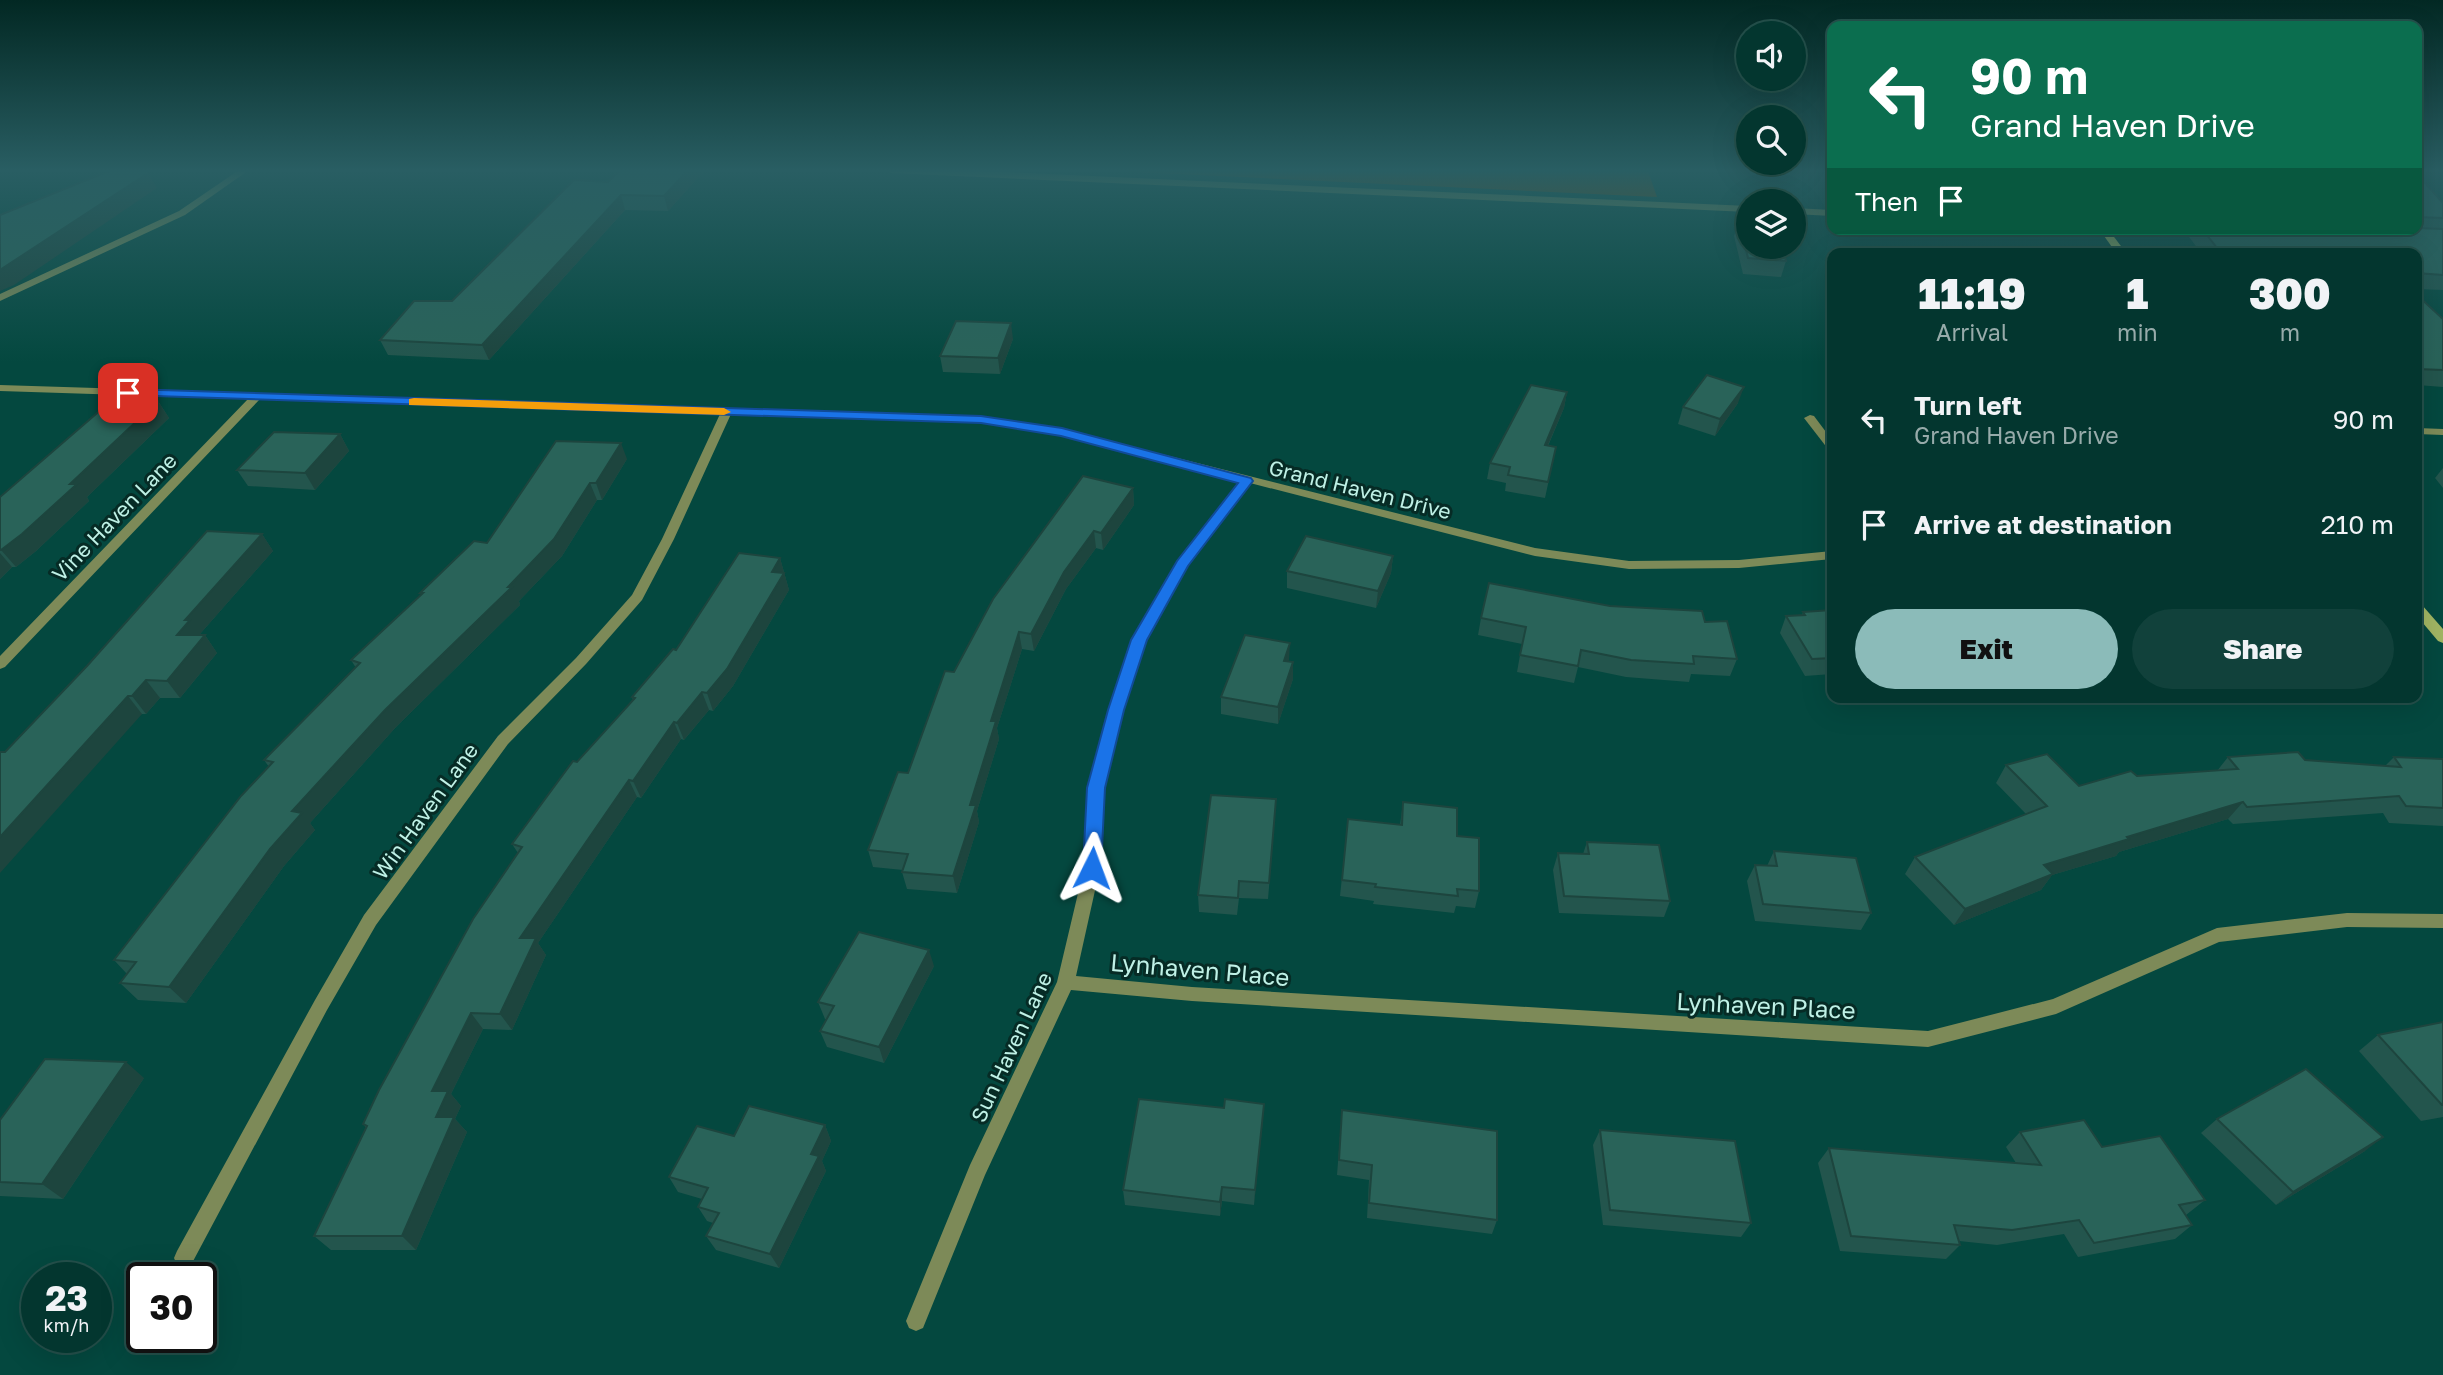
<!DOCTYPE html>
<html lang="en">
<head>
<meta charset="utf-8">
<style>
	:root { --surface:#03362f; --page:#11413b; --text:#f1f3f6; --muted:#97abaa; --line:#24504b; --accent:#8bbbb9 }
	body { margin:0; font-family:"Golos Text",sans-serif; background:var(--page); color:var(--text); height:100vh; display:flex; flex-direction:column; font-size:26px; white-space:nowrap }
	* { box-sizing:border-box; margin:0 }
	p { font-size:23px; color:var(--muted) }
	.icon { flex:none; width:38px; height:38px; fill:none; stroke:currentColor; stroke-width:2; stroke-linecap:round; stroke-linejoin:round }
	.map { position:relative; flex:1; overflow:hidden }
	.drawer { position:absolute; left:1827px; top:248px; width:595px; height:455px; display:flex; flex-direction:column; background:var(--surface); border-radius:14px; box-shadow:0 7px 28px #0002,0 0 0 2px var(--line) }
	.drawer>* { flex:none }
	.banner { position:absolute; left:1827px; top:21px; width:595px; height:214px; border-radius:14px; box-shadow:0 7px 28px #0002,0 0 0 2px var(--line); background:#0b6e4f; color:#fff; overflow:hidden }
	.buttons { position:absolute; left:1736px; top:21px; display:grid; gap:14px }
	.buttons a { display:grid; place-items:center; width:70px; height:70px; border-radius:50%; background:var(--surface); box-shadow:0 7px 28px #0002,0 0 0 2px var(--line); font-size:35px }
	.speed { position:absolute; left:21px; top:1262px; display:flex; gap:14px; font-size:35px; font-weight:700; text-align:center }
	.speed>* { display:grid; place-content:center; width:91px; height:91px; border-radius:50%; background:var(--surface); box-shadow:0 7px 28px #0002,0 0 0 2px var(--line); line-height:1 }
	.speed small { font-size:18px; font-weight:400 }
	.speed .limit { border:4px solid #111; border-radius:10px; background:#fff; color:#111 }
	.pin { position:absolute; display:grid; place-items:center; width:60px; height:60px; color:#fff; margin:-30px; border-radius:14px; box-shadow:0 4px 10px #0006 }
	.me { position:absolute; width:77px; margin:-38px; rotate:3deg; stroke-linejoin:round; filter:drop-shadow(0 0 5px #0008) }
	.turn { display:flex; align-items:center; gap:24px; height:147px; padding:0 28px; font-size:32px }
	.turn .icon { width:91px; height:91px; stroke-width:2.5 }
	.turn b { display:block; font-size:49px; line-height:60px }
	.then { display:flex; align-items:center; height:66px; padding:0 28px; background:#0003; gap:14px; font-size:26px }
	.eta { display:flex; justify-content:space-evenly; align-items:center; height:119px; text-align:center }
	.eta b { font-size:42px; font-weight:800; line-height:49px }
	.cta { display:flex; gap:14px; margin-top:auto; padding:14px 28px }
	.cta a { flex:1; height:80px; border-radius:42px; background:var(--accent); color:#111; font-size:28px; font-weight:800; line-height:80px; text-align:center }
	.cta a+a { background:var(--page); color:var(--text) }
	ul { padding:0; list-style:none }
	li { display:flex; align-items:center; gap:21px; height:105px; padding:0 28px }
	li div { flex:1 }
	li b { display:block; font-size:26px }
	li em { font-style:normal }
	.map>svg:first-child { display:block }
	.green { fill:#754002 }
	.lines { fill:none; stroke-linecap:round; stroke-linejoin:round }
	.minor { fill:#7d8a58; fill-rule:evenodd }
	.secondary { fill:#a1b563; fill-rule:evenodd }
	.wall { fill:#23554d }
	.shaded-wall { fill:#1d453e }
	.building { fill:#296359; stroke:#1d453e; stroke-width:2 }
	.route { fill:#1a73e8; stroke:#114b97; stroke-width:2 }
	.slow { fill:#f59e0b }
	.labels { text-anchor:middle; dominant-baseline:central; stroke-width:6; stroke-linejoin:round; paint-order:stroke }
	.street-label { font-size:21px; fill:#bff1e6; stroke:#062b25 }
	.near-street-label { font-size:24px; fill:#bff1e6; stroke:#062b25 }
</style>
</head>
<body>
<div class="map">
<svg width="2443" height="1375" viewBox="0 0 2443 1375">
	<rect width="100%" height="100%" fill="#04483f"/>
	<path class="green" d="M1113,171H1648L1657,197Z"/>
	<g class="lines">
		<g class="minor">
			<path d="M239,170H249L185,215L0,301V294L179,211Z"/>
			<path d="M887,170H959L1748,206V212L891,173Z"/>
			<path d="M1794,208L1832,210V216L1794,214Z"/>
			<path d="M0,385L981,416L1062,429L1535,548L1629,561L1739,560L1832,551V559L1739,568L1629,569L1535,556L1250,483L1187,566L1146,640L1123,710L1104,787L1100,868L1076,976L1192,987L1928,1031L2053,999L2217,928L2347,913L2443,914V928L2347,927L2219,942L2056,1014L1928,1047L1192,1001L1071,990L985,1175L923,1328L916,1331L909,1328L906,1321L970,1165L1057,982L1084,868L1088,787L1109,710L1132,640L1178,561L1240,481L1062,435L981,422L731,414L674,539L642,600L586,664L508,744L376,925L327,1010L191,1265L184,1268L177,1265L174,1258L177,1251L315,1000L364,915L498,736L576,658L632,595L662,539L720,414L260,399L5,667L0,669V656L248,399L0,391Z"/>
			<path d="M1810,415L1814,416L1832,440V450L1828,449L1804,418Z"/>
			<path d="M2417,428L2443,429V435L2417,434Z"/>
		</g>
		<g class="secondary">
			<path d="M2099,229H2108L2127,254H2117Z"/>
			<path d="M2417,604L2422,605L2443,629V643L2438,641L2417,616Z"/>
		</g>
	</g>
	<g class="wall">
		<path d="M619,171H704L668,211L625,210L489,360L388,355L380,340L452,301L608,182Z"/>
		<path d="M2417,174L2443,203V290L2417,289V254H2202L2183,229H2417Z"/>
		<path d="M1739,221L1786,261L1781,277L1743,274L1734,236Z"/>
		<path d="M2417,295L2443,319V387L2417,385Z"/>
		<path d="M1013,339L1000,374L943,372L940,356Z"/>
		<path d="M1567,392L1564,408L1548,446L1556,447L1545,498L1505,491L1506,483L1487,479L1490,463Z"/>
		<path d="M158,401L169,418L87,497L89,501L36,551L16,567H12L0,579V497Z"/>
		<path d="M1738,403L1715,436L1678,424L1683,407Z"/>
		<path d="M340,434L349,451L315,490L248,486L237,470Z"/>
		<path d="M627,459L602,500H597L562,556L519,601L520,605L396,727L310,823L315,830L284,866L186,1003L138,1000L120,983L127,974L114,960L269,767L264,760L356,668L351,660L421,595L420,593L487,543Z"/>
		<path d="M2443,468V488L2435,478Z"/>
		<path d="M1133,488L1134,505L1103,550L1096,548L1066,589L1034,651L1022,649L997,728L999,739L977,811L979,822L957,893L907,889L902,872L903,870L873,867L868,850L908,773L954,672Z"/>
		<path d="M262,534L273,551L200,634L205,635L217,653L180,698H160L146,714H142L5,752Z"/>
		<path d="M1393,556L1391,573L1376,608L1287,588V571Z"/>
		<path d="M780,558L789,590L733,686L713,711L709,710L684,740L681,739L641,798L637,797L538,943L546,955L512,1030L483,1029L451,1094L461,1106L455,1119L467,1132L416,1250H331L314,1236L366,1128L363,1124L518,853L512,844L577,762L633,700L632,697L676,650Z"/>
		<path d="M1832,610V674L1805,676L1780,633L1786,616L1802,615L1803,612Z"/>
		<path d="M1481,618L1705,622L1737,659L1730,676L1691,674L1689,682L1626,677L1578,667L1574,683L1517,672L1522,644L1478,635Z"/>
		<path d="M1293,662V679L1278,724L1221,714V697Z"/>
		<path d="M2228,757L2305,760L2385,766L2394,757L2443,759V826L2389,823L2383,813L2233,824L2228,819L2119,852L2116,856L2052,875L2041,890L1954,925L1905,874L1915,857L2026,814L1996,783L2006,765L2079,786L2137,776L2217,771Z"/>
		<path d="M1403,802L1457,836L1479,891L1475,908L1456,906L1454,913L1373,904L1374,901L1340,896L1348,819L1400,825Z"/>
		<path d="M1275,816L1268,899L1239,898L1237,915L1199,912L1198,895Z"/>
		<path d="M1587,842L1670,901L1664,917L1559,913L1553,870L1558,853L1583,854Z"/>
		<path d="M1774,851L1871,913L1861,930L1755,921L1747,881L1755,865L1767,866Z"/>
		<path d="M934,966L884,1063L827,1047L820,1031L827,1019H825L818,1002Z"/>
		<path d="M2443,1022V1117L2421,1121L2359,1051L2378,1035Z"/>
		<path d="M144,1078L63,1199L0,1196V1120Z"/>
		<path d="M1264,1104L1254,1205L1222,1201L1220,1216L1125,1205L1123,1190L1224,1108Z"/>
		<path d="M1342,1110L1497,1220L1492,1234L1367,1218L1369,1180L1337,1175Z"/>
		<path d="M2217,1119L2365,1151L2276,1205L2201,1133Z"/>
		<path d="M825,1125L831,1141L822,1161L826,1171L779,1268L716,1250L706,1236L713,1223L707,1221L698,1207L702,1199L678,1192L669,1177L734,1136Z"/>
		<path d="M1600,1130L1751,1223L1741,1237L1603,1225L1593,1145Z"/>
		<path d="M2020,1132L2102,1147L2205,1200L2186,1215L2192,1225L2175,1239L2078,1257L2064,1234L1997,1245L1959,1241L1960,1245L1946,1259L1840,1251L1818,1163L1829,1148L2016,1163L2006,1147Z"/>
	</g>
	<g class="shaded-wall">
		<path d="M147,171L157,188L14,285L0,291V270Z"/>
		<path d="M687,171H704L668,211L664,196Z"/>
		<path d="M621,195L625,210L489,360L482,345Z"/>
		<path d="M1011,323L1013,339L1000,374L998,358Z"/>
		<path d="M1744,387L1738,403L1715,436L1720,419Z"/>
		<path d="M1567,392L1564,408L1541,461L1545,445Z"/>
		<path d="M158,401L169,418L87,497L89,501L36,551L16,567L1,550Z"/>
		<path d="M340,434L349,451L315,490L305,473Z"/>
		<path d="M621,443L627,459L602,500L596,483Z"/>
		<path d="M590,483L597,500L562,556L519,601L520,605L396,727L310,823L315,830L284,866L186,1003L169,987L292,811L385,710L508,587Z"/>
		<path d="M1133,488L1134,505L1103,550L1101,533Z"/>
		<path d="M1094,531L1096,548L1066,589L1034,651L1031,634L1064,572Z"/>
		<path d="M262,534L273,551L200,634L203,637L177,635L185,620Z"/>
		<path d="M0,553L12,567L0,579Z"/>
		<path d="M1393,556L1391,573L1376,608L1378,591Z"/>
		<path d="M780,558L789,590L733,686L713,711L707,693Z"/>
		<path d="M1019,632L1022,649L997,728L999,739L977,811L979,822L957,893L953,876L970,805L991,721Z"/>
		<path d="M205,635L217,653L180,698L167,681Z"/>
		<path d="M1290,643L1289,660L1283,678L1284,661Z"/>
		<path d="M1293,662V679L1278,724V707Z"/>
		<path d="M146,680L160,698L146,714L132,696Z"/>
		<path d="M702,692L709,710L684,740L677,723Z"/>
		<path d="M128,696L142,714L0,873V837Z"/>
		<path d="M674,722L681,739L641,798L633,781Z"/>
		<path d="M629,780L637,797L538,943L546,955L512,1030L500,1014L520,938Z"/>
		<path d="M2243,802L2228,819L2119,852L2116,856L2052,875L2041,890L1954,925L1965,909L2044,865L2127,837Z"/>
		<path d="M929,950L934,966L884,1063L879,1047Z"/>
		<path d="M471,1013L483,1029L451,1094L461,1106L455,1119L467,1132L416,1250L402,1236L436,1117L432,1091Z"/>
		<path d="M126,1062L144,1078L63,1199L42,1184Z"/>
		<path d="M1264,1104L1263,1120L1254,1205L1255,1190Z"/>
		<path d="M825,1125L831,1141L822,1161L826,1171L779,1268L770,1254L811,1154Z"/>
		<path d="M2383,1137L2365,1151L2276,1205L2293,1192Z"/>
		<path d="M1222,1187V1201L1220,1216V1202Z"/>
	</g>
	<g class="building">
		<path d="M109,171H147L148,173L0,270V215Z"/>
		<path d="M619,171H687L664,196L621,195L482,345L380,340L414,301H452L574,180L608,182Z"/>
		<path d="M2417,174L2443,203V218L2417,217Z"/>
		<path d="M1739,221L1748,222V247H1782L1786,261L1748,258Z"/>
		<path d="M2417,228L2443,229V275L2417,273V254H2222L2202,229H2417Z"/>
		<path d="M2417,295L2443,319V370L2417,369Z"/>
		<path d="M956,321L1011,323L998,358L940,356Z"/>
		<path d="M1707,375L1744,387L1720,419L1683,407Z"/>
		<path d="M133,382H140L158,401L70,484H77L22,534L1,550H0V497Z"/>
		<path d="M1531,385L1567,392L1545,445L1556,447L1548,482L1508,475L1510,467L1490,463Z"/>
		<path d="M274,432L340,434L305,473L237,470Z"/>
		<path d="M556,441L621,443L596,483H590L554,539L508,587H512L385,710L292,811L302,813L270,849L169,987L120,983L136,962L114,960L241,796L273,762L264,760L360,663L351,660L423,593H420L474,541L487,543Z"/>
		<path d="M1083,476L1133,488L1101,533L1094,531L1064,572L1031,634L1019,632L991,721H996L970,805H976L953,876L902,872L908,854L868,850L898,772L908,773L945,671L954,672L993,599Z"/>
		<path d="M207,531L262,534L185,620H190L177,635H205L167,681L146,680L132,696H128L0,837V752H5L87,666Z"/>
		<path d="M1306,536L1393,556L1378,591L1287,571Z"/>
		<path d="M739,553L780,558L772,572L784,573L727,669L707,693L702,692L677,723L674,722L633,781L629,780L520,938H536L500,1014L471,1013L432,1091H448L436,1117H454L402,1236H314L367,1126L363,1124L379,1090L473,919L522,847L512,844L573,761L577,762L635,698L632,697L673,649L676,650Z"/>
		<path d="M1489,583L1610,606L1702,611L1705,622L1727,621L1737,659L1693,656L1694,664L1631,660L1581,650L1578,666L1520,655L1526,627L1481,618Z"/>
		<path d="M1832,610V658L1812,659L1786,616L1805,615L1803,612Z"/>
		<path d="M1245,635L1290,643L1284,661L1293,662L1278,707L1221,697Z"/>
		<path d="M2298,752L2305,760L2401,767L2394,757L2443,759V808L2406,806L2399,796L2247,807L2243,802L2127,837L2129,839L2044,865L2053,874L1965,909L1915,857L2047,806L2006,765L2047,754L2079,786L2131,771L2137,776L2238,769L2228,757Z"/>
		<path d="M1211,795L1276,799L1269,883L1239,881L1238,898L1198,895Z"/>
		<path d="M1403,802L1457,808V836L1479,838V891L1457,889L1458,896L1375,887L1376,884L1342,880L1348,819L1402,825Z"/>
		<path d="M1587,842L1659,845L1670,901L1564,896L1558,853L1589,854Z"/>
		<path d="M1774,851L1856,858L1871,913L1763,904L1755,865L1777,866Z"/>
		<path d="M859,932L929,950L879,1047L820,1031L834,1006L818,1002Z"/>
		<path d="M2443,1022V1105H2442L2378,1035Z"/>
		<path d="M45,1059L126,1062L42,1184L0,1182V1120Z"/>
		<path d="M2306,1069L2383,1137L2293,1192L2217,1119Z"/>
		<path d="M1139,1099L1224,1108L1225,1099L1264,1104L1255,1190L1222,1187L1220,1202L1123,1190Z"/>
		<path d="M749,1106L825,1125L811,1154L819,1156L770,1254L706,1236L719,1213L698,1207L708,1188L669,1177L697,1126L734,1136Z"/>
		<path d="M1342,1110L1497,1131V1220L1369,1203L1372,1165L1339,1160Z"/>
		<path d="M2084,1120L2102,1147L2160,1136L2205,1200L2179,1205L2192,1225L2094,1243L2079,1220L2012,1230L1954,1225L1960,1245L1851,1236L1829,1148L2041,1165L2020,1132Z"/>
		<path d="M1600,1130L1735,1141L1751,1223L1610,1210Z"/>
	</g>
	<linearGradient id="sky" x2="0" y2="1"><stop stop-color="#022823"/><stop offset="0.47" stop-color="#295e63"/><stop offset="1" stop-color="#295e63" stop-opacity="0"/></linearGradient>
	<rect width="2443" height="363" fill="url(#sky)"/>
	<path class="route" d="M128,389L981,416L1062,428L1251,478L1253,481L1188,566L1147,640L1124,710L1105,788L1101,868L1098,873L1092,876L1086,873L1083,868L1087,788L1108,710L1131,640L1177,561L1238,483L1061,436L981,423L124,395L122,393Z"/>
	<path class="slow" d="M414,398L724,408L731,412L724,415L409,405V399Z"/>
	<g class="labels">
		<g class="street-label">
			<text transform="translate(1360 489) rotate(14)">Grand Haven Drive</text>
			<text transform="translate(114 517) rotate(-46)">Vine Haven Lane</text>
			<text transform="translate(425 811) rotate(-54)">Win Haven Lane</text>
			<text transform="translate(1011 1047) rotate(-65)">Sun Haven Lane</text>
		</g>
		<g class="near-street-label">
			<text transform="translate(1200 969) rotate(5)">Lynhaven Place</text>
			<text transform="translate(1766 1005) rotate(3)">Lynhaven Place</text>
		</g>
	</g>
</svg>
<div class="buttons">
<a><svg class="icon" aria-label="sound" viewBox="0 0 24 24"><path d="M4 9h4l5-4v14l-5-4H4zM17 9q2 3 0 6"/></svg></a>
<a><svg class="icon" aria-label="search" viewBox="0 0 24 24"><circle cx="10" cy="10" r="6"/><path d="M15 15l6 6"/></svg></a>
<a><svg class="icon" aria-label="layers" viewBox="0 0 24 24"><path d="M12 4l9 5-9 5-9-5zM3 14l9 5 9-5"/></svg></a>
</div>
<div class="speed"><div>23<small>km/h</small></div><div class="limit">30</div></div>
<div class="pin" style="left:128px;top:393px;background:#d93025"><svg class="icon" aria-label="arrive" viewBox="0 0 24 24"><path d="M6 21V4h12l-3 4 3 4H6"/></svg></div>
<svg class="me" style="left:1092px;top:868px" viewBox="-20 -20 40 40"><path d="M0-17L14 15 0 8-14 15z" fill="#1a73e8" stroke="#fff" stroke-width="4"/></svg>
<div class="banner">
<div class="turn"><svg class="icon" aria-label="left" viewBox="0 0 24 24"><path d="M17 20v-9H6M10 6l-5 5 5 5"/></svg><div><b>90 m</b>Grand Haven Drive</div></div>
<div class="then">Then<svg class="icon" aria-label="arrive" viewBox="0 0 24 24"><path d="M6 21V4h12l-3 4 3 4H6"/></svg></div>
</div>
<section class="drawer">
<div class="eta">
<div><b>11:19</b><p>Arrival</p></div>
<div><b>1</b><p>min</p></div>
<div><b>300</b><p>m</p></div>
</div>
<ul>
<li><svg class="icon" aria-label="left" viewBox="0 0 24 24"><path d="M17 20v-9H6M10 6l-5 5 5 5"/></svg><div><b>Turn left</b><p>Grand Haven Drive</p></div><em>90 m</em></li>
<li><svg class="icon" aria-label="arrive" viewBox="0 0 24 24"><path d="M6 21V4h12l-3 4 3 4H6"/></svg><div><b>Arrive at destination</b></div><em>210 m</em></li>
</ul>
<div class="cta"><a>Exit</a><a>Share</a></div>
</section>
</div>
</body>
</html>
